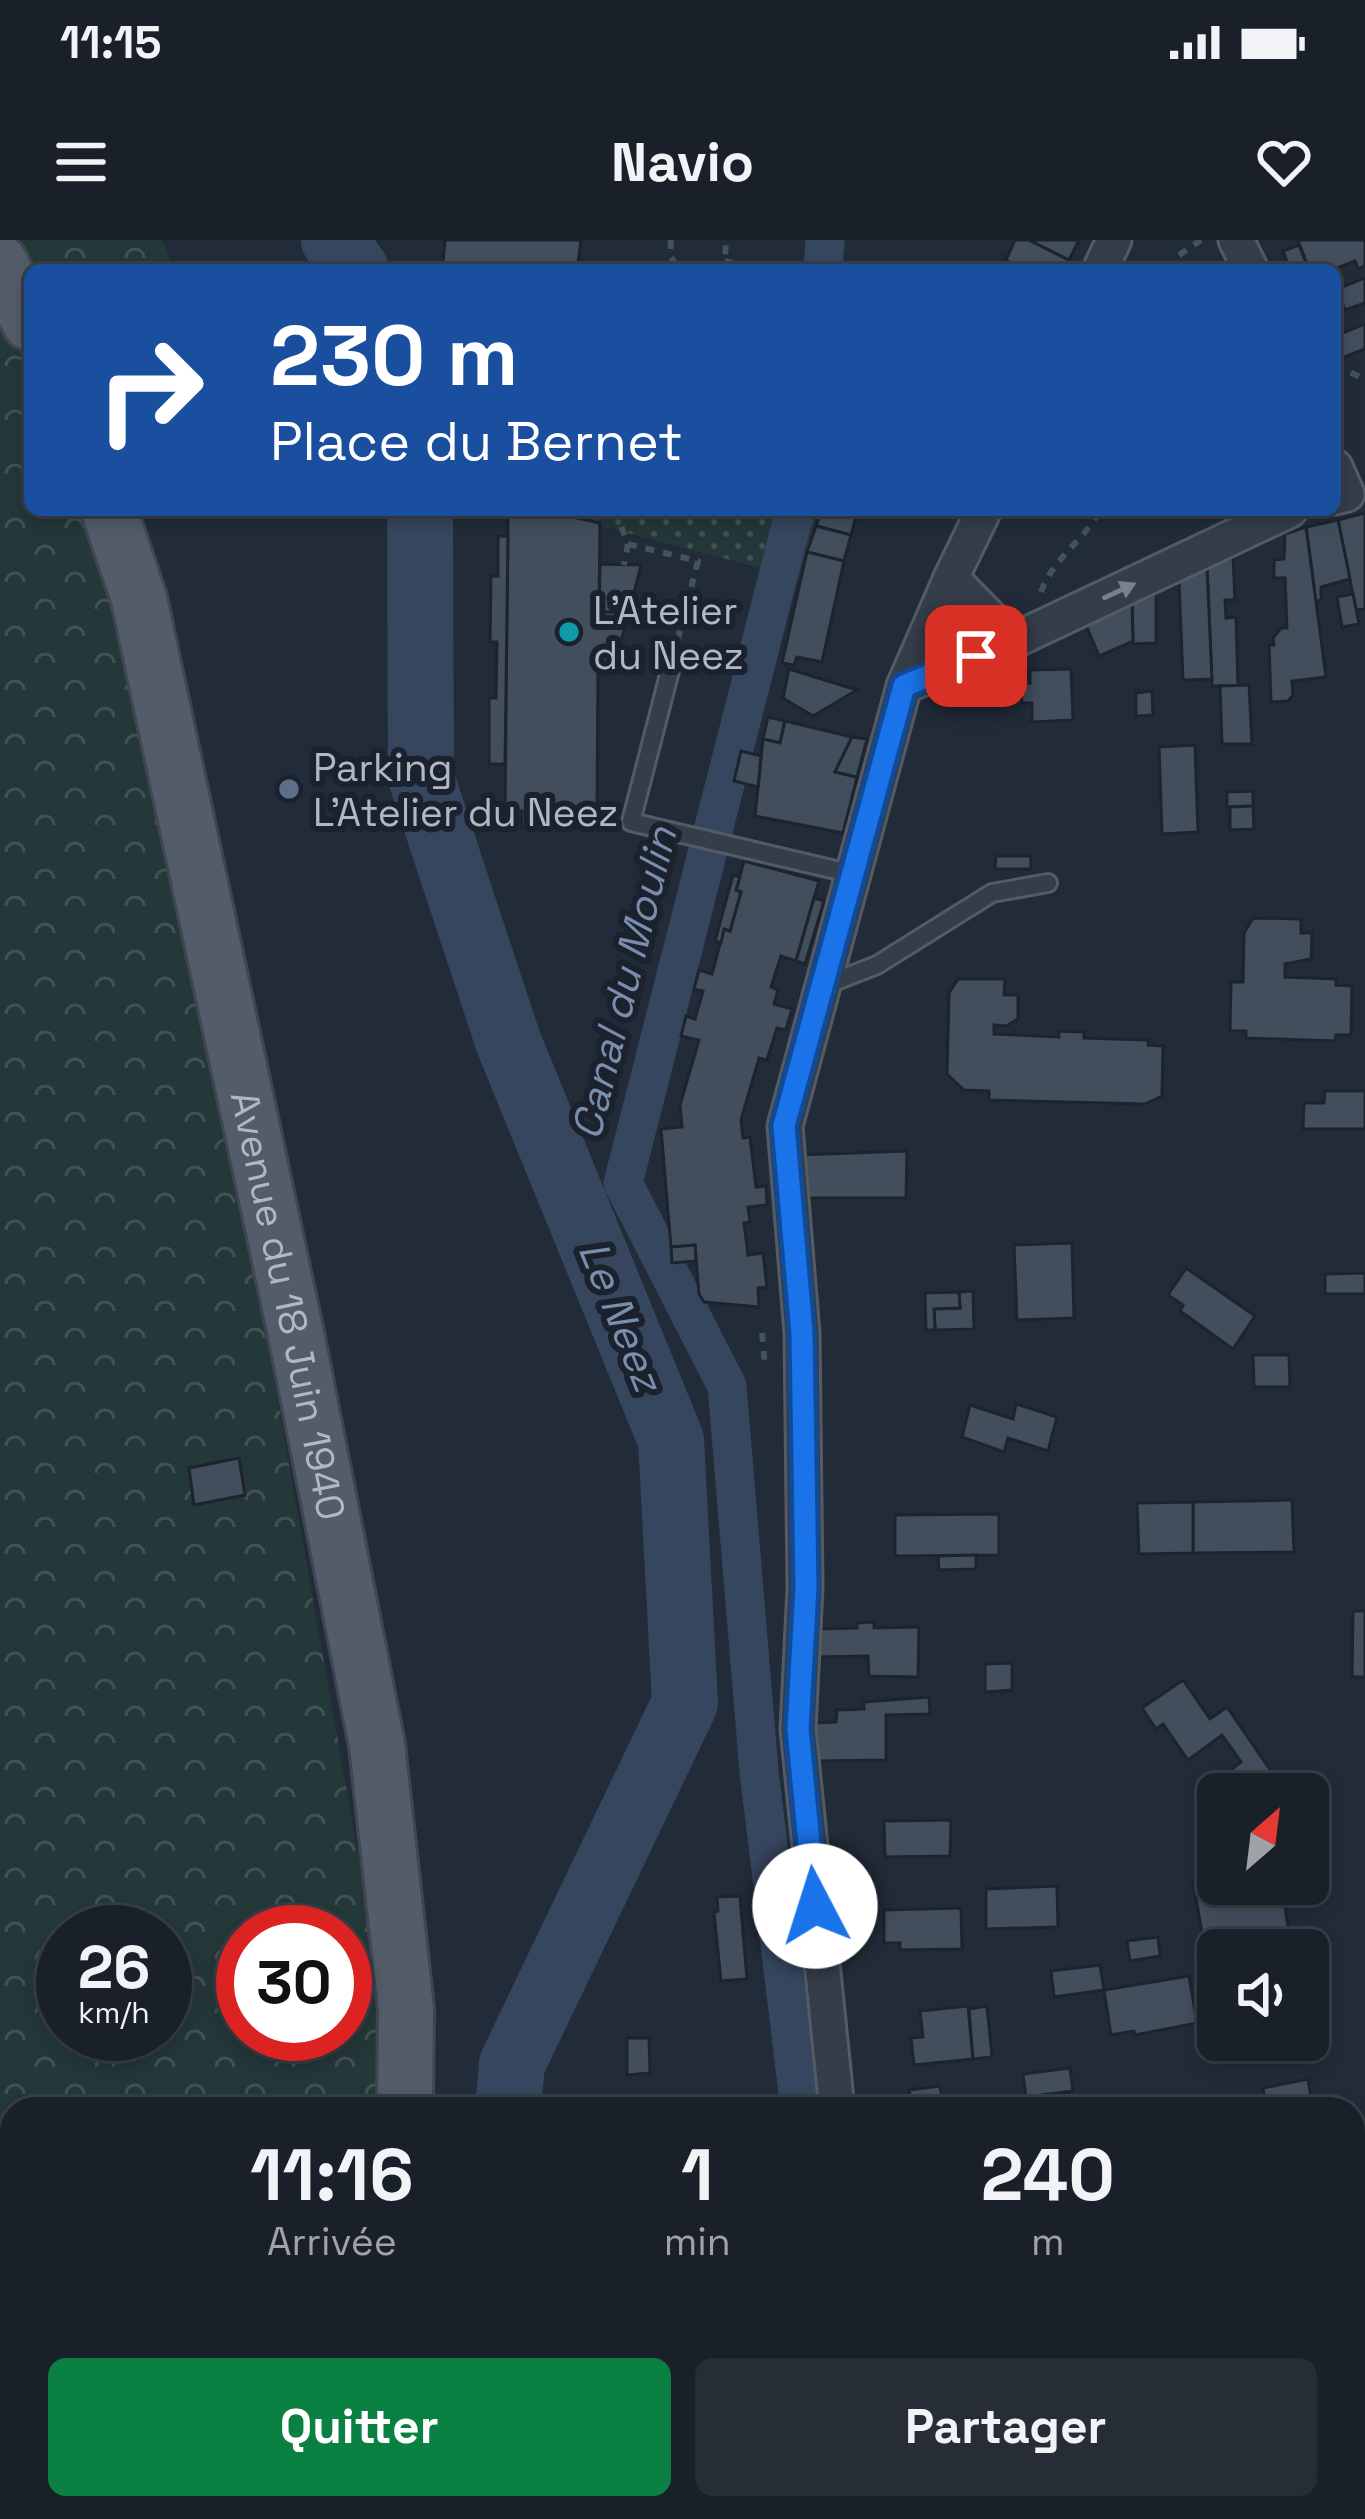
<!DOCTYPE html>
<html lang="fr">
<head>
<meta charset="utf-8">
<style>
	:root { --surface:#1a202a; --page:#272d36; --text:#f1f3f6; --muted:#9fa3a8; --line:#383e47; --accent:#0b8043 }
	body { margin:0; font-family:"Space Grotesk",sans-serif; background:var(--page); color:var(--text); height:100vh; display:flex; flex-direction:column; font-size:45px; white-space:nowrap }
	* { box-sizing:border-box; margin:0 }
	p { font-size:39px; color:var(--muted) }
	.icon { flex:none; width:66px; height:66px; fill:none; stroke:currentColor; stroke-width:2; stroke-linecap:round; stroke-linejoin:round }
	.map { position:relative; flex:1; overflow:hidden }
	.side { position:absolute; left:0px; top:1857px; width:1365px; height:423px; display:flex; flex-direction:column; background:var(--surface); border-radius:36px 36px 0 0; box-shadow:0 6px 18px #0003,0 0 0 3px var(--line) }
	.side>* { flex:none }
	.hud { position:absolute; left:24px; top:24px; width:1317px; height:252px; border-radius:18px; box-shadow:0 6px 18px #0003,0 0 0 3px var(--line); background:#1a4fa0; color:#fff; overflow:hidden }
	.needle { width:78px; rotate:28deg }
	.controls { position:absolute; left:1197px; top:1533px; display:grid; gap:24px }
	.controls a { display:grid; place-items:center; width:132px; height:132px; border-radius:18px; background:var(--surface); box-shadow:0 6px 18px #0003,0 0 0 3px var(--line); font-size:60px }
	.speed { position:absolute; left:36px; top:1665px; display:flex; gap:24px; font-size:60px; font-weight:700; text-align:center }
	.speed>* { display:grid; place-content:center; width:156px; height:156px; border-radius:50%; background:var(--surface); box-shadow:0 6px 18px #0003,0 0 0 3px var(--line); line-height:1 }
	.speed small { font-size:30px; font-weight:400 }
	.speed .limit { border:18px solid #d22; background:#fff; color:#111 }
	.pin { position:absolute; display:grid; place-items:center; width:102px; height:102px; color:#fff; margin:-51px; border-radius:24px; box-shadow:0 6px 18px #0006 }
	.me { position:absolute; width:132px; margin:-66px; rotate:355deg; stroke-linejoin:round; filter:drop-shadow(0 0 9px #0008) }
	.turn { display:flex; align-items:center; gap:42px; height:252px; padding:0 48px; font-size:54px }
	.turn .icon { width:156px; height:156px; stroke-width:2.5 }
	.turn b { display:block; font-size:84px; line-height:102px }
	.eta { display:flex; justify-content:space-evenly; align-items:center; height:204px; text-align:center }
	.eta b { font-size:72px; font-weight:800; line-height:84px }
	.button { display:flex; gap:24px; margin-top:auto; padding:24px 48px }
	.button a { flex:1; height:138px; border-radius:18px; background:var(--accent); color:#fff; font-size:48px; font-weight:800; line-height:138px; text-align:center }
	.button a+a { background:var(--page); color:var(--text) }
	.status { display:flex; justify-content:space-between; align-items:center; height:84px; padding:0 60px; background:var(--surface); direction:ltr }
	.status svg { height:33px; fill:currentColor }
	header { display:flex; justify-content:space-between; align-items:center; height:156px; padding:0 48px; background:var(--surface); font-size:54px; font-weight:800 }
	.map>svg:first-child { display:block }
	.forest { fill:url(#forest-crowns); fill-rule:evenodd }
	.park { fill:url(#park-dots) }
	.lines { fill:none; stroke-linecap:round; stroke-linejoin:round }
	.canal { stroke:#36465f; stroke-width:39 }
	.river { stroke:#36465f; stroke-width:66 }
	.building { fill:#434e5d; stroke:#1d242f; stroke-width:3 }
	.lane-casing { stroke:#535b66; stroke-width:22 }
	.street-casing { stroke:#535b66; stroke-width:39 }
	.primary-casing { stroke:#3f4652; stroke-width:60 }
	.path { stroke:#415457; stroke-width:6; stroke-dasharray:9 9; stroke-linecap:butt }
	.lane { stroke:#353d49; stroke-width:16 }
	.street { stroke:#353d49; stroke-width:33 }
	.primary { stroke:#535c69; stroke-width:54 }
	.oneway { fill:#79818d }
	.route-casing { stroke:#114b97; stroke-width:30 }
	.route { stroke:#1a73e8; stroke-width:21 }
	.culture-dot { fill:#0f9aa8; stroke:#1b222d; stroke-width:4.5 }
	.service-dot { fill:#5c6f8a; stroke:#1b222d; stroke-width:4.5 }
	.labels { text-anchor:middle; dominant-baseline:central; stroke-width:12; stroke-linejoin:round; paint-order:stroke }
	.poi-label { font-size:39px; fill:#b0b8c5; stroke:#1b222d; text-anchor:start }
	.street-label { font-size:39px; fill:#b0b8c5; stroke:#1b222d }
	.water-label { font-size:42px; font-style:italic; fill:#798eac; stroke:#1b222d }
</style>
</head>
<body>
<div class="status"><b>11:15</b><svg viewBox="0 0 49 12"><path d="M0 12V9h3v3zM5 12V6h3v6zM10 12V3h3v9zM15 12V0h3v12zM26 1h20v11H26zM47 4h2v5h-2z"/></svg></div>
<header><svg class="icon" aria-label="menu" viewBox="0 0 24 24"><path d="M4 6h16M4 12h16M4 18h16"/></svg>Navio<svg class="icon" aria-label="heart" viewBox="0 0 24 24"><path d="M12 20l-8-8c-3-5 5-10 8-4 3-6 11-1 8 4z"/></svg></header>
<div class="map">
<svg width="1365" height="2279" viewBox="0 0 1365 2279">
	<defs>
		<pattern id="forest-crowns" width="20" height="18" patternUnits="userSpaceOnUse" patternTransform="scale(3)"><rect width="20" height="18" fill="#243739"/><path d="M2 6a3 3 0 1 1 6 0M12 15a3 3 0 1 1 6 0" fill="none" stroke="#415254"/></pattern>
		<pattern id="park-dots" width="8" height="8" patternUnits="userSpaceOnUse" patternTransform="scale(3)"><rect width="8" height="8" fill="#243739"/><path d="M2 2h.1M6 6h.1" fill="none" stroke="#415254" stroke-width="1.8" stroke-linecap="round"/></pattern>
	</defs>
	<rect width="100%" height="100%" fill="#222b38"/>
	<path class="forest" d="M0,0H162L175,30H30V270H86L201,726L403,1869H12V2268H477L479,2279H0ZM63,1692H165V1794H63ZM243,1692H345V1794H243Z"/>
	<path class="park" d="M540,270H822L802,339Z"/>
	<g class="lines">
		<g class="canal">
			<path d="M823,30L825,0"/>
			<path d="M795,270L623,943L727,1146L759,1531L800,1869"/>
			<path d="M848,2268L850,2279"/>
		</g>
		<g class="river">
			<path d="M334,0L356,30"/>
			<path d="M420,270L421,537L508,801L671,1200L685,1463L512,1824L508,1869"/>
			<path d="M479,2268L480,2279"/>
		</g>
	</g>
	<g class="building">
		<path d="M445,0H581L577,30H463L464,26L443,23Z"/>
		<path d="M1015,0H1029L1069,20L1065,30H1024L1006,20Z"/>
		<path d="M1029,0H1079L1069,20Z"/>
		<path d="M1298,0H1365V26L1358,29L1355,21L1332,30H1309Z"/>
		<path d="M1299,5L1308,28L1290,30L1283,11Z"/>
		<path d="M1365,38V63L1345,70L1337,49Z"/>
		<path d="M1365,84V109L1342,118L1335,96Z"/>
		<path d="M508,270H540L600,283L599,372H629L614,427L598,426L597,572H579L578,588L522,587V571H505Z"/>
		<path d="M822,270H858L851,295L816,286Z"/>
		<path d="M1365,273V369L1356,370L1338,280Z"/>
		<path d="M1338,280L1350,339L1321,347V360L1316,362L1306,287Z"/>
		<path d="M816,286L851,295L844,321L807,312Z"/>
		<path d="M1306,287L1326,437L1292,441L1293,455L1288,461L1271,462L1269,405H1274L1273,398L1281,388H1287L1285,338H1274V320L1284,319L1285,294Z"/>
		<path d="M498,296H508L505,524H489V458H496L497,402H490L491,336H498Z"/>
		<path d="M807,312L844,321L822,422L797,417L794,425L782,423Z"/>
		<path d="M1233,316L1235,360H1225L1226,378L1236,377L1238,446H1212L1207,327Z"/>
		<path d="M600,324L641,325L629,372H599Z"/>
		<path d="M1207,327L1212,439L1183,440L1179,341Z"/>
		<path d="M1156,352V403L1133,404L1132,363Z"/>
		<path d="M1353,354L1359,384L1342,387L1337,357Z"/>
		<path d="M1132,363L1133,401L1099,416L1086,385Z"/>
		<path d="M789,429L857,450L813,476L783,458Z"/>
		<path d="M1071,429L1073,480L1032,482V463H1022L1021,443H1030V430Z"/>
		<path d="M1249,445L1252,504H1222L1220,446Z"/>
		<path d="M1152,451L1153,475L1136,476V453Z"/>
		<path d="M768,477L785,481L780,503L763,499Z"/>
		<path d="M785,481L852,497L835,532L857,537L843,593L755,576L763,499L780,503Z"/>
		<path d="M852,497L867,499L857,537L835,532Z"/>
		<path d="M1195,505L1198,592L1162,594L1159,507Z"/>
		<path d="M741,511L761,516L758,547L734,541Z"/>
		<path d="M1253,551V566L1227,567V552Z"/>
		<path d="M1253,566L1254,589L1230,590V567Z"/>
		<path d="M996,616H1031V629H995Z"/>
		<path d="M744,621L819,641L796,721L781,716L771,747L778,750L774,764L792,769L786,790L777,788L767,820L759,818L741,880L743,898L750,897L756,947L766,946L767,965L748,967L750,982L744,983L748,1015L763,1013L767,1047L758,1048L759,1067L704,1062L699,1054L695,1005L671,1007L661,889L682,887L680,865L699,800L681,796L686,776L695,779L703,751L694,749L699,730L712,734L724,689L730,691L741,652L736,650Z"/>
		<path d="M733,635L740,637L736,650L741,652L730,691L724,689L721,703L715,701Z"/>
		<path d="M814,658L824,661L805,724L796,721Z"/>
		<path d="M1253,678L1301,679V693H1312L1311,719L1285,724V737L1336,739V745L1352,746L1351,795H1336L1335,801L1246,798V791H1230L1231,742H1243L1244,693Z"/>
		<path d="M958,739H1005L1004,755H1018V779L1006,786L994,785V794L1059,797V791L1084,792V798L1148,800V805L1163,806L1162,856L1145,864L989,860V851L964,850L947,834L949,753Z"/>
		<path d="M1325,851H1365V889H1303L1304,863H1324Z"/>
		<path d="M907,911L906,958H805L798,915Z"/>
		<path d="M1072,1003L1074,1078L1017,1080L1014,1005Z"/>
		<path d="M695,1005L696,1021L672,1023L671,1007Z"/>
		<path d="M1186,1028L1255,1076L1233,1109L1180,1071L1183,1065L1168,1055Z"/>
		<path d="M1365,1033V1054H1325V1034Z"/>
		<path d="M973,1051L974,1089L935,1090L934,1069L960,1068L959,1052Z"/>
		<path d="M959,1052L960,1068L934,1069L935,1090H926L925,1053Z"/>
		<path d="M1253,1115H1289L1290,1147H1254Z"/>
		<path d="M1016,1164L1057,1177L1048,1211L1008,1198L1004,1212L962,1197L970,1165L1013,1179Z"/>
		<path d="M239,1218L245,1255L194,1265L189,1228Z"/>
		<path d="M1292,1260L1294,1312L1193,1313V1262Z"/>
		<path d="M1193,1262V1313L1139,1314L1137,1263Z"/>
		<path d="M999,1274V1315L895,1316V1275Z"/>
		<path d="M976,1315V1329L939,1330L938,1316Z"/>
		<path d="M1353,1371H1365V1437H1352Z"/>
		<path d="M874,1382V1388L919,1387L918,1437L869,1436L868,1416L815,1417V1389L857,1388V1383Z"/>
		<path d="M1012,1423V1450L985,1452V1424Z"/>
		<path d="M1183,1440L1210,1479L1227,1467L1275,1537L1248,1554L1231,1530L1241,1522L1222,1495L1188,1520L1163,1484L1156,1489L1142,1468Z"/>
		<path d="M929,1457L930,1474L886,1475V1520L816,1521L815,1483L836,1482L837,1470L864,1469V1462Z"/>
		<path d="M951,1580L950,1616L885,1617L884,1581Z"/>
		<path d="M1193,1642L1302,1644L1306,1664L1285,1667L1291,1710H1218V1730L1209,1732Z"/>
		<path d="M1057,1646L1058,1687L986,1689V1649Z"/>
		<path d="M740,1656L747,1739L721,1741L714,1672L718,1671L717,1657Z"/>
		<path d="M961,1668L962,1709L900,1710V1703H884V1670Z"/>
		<path d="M1158,1697L1160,1716L1130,1721L1127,1701Z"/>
		<path d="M1100,1725L1104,1750L1054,1757L1051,1731Z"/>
		<path d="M1189,1736L1197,1783L1135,1795L1134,1791L1111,1795L1104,1750Z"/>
		<path d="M968,1766L973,1819L914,1825L911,1798L923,1797L920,1771Z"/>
		<path d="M987,1766L992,1817L973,1819L969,1769Z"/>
		<path d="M627,1798H649L650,1833L627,1835Z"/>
		<path d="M1070,1828L1073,1851L1026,1857L1023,1834Z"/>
		<path d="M1308,1839L1313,1869H1266L1263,1848Z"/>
		<path d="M940,1846L942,1858L911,1862L909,1850Z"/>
		<path d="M1353,1909L1358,1928L1365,1927V1974L1355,1975Z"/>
		<path d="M956,2268H1022V2271L957,2276Z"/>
		<path d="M746,2269L747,2279H657Z"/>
	</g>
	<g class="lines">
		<defs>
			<g id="lane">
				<path d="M671,427L631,582L853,634"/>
				<path d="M823,746L877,725L992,653L1048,643"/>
			</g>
			<g id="street">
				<path d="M1236,0L1251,30"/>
				<path d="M1100,30L1114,0"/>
				<path d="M1335,227L1347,254L1335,257"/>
				<path d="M984,270L951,338L1013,401"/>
				<path d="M951,338L904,446L1013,401L1290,270"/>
				<path d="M837,1869L798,1489L805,1348L802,1093L785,886L904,446"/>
				<path d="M1353,2014L1365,2012"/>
				<path d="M885,2268L886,2279"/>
			</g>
			<g id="primary">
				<path d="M0,23L30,83"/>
				<path id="s1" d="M109,270L139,359L297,1099L377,1505L406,1769L405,1869"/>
				<path d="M397,2268V2279"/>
			</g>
		</defs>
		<use href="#lane" class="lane-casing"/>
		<use href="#street" class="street-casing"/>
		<use href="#primary" class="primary-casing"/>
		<g class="path">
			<path d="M671,0L670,16L680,30"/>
			<path d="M725,21L761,30"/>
			<path d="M718,30L725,21L726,0"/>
			<path d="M1169,30L1178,16L1201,0"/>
			<path d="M1335,124L1365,140"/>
			<path d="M615,270L628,304L624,325"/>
			<path d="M628,304L698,321L676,406"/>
			<path d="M1041,352C1053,318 1083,302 1100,270"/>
			<path d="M762,1093L765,1126"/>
		</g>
		<use href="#lane" class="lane"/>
		<use href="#street" class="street"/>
		<use href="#primary" class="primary"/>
	</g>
	<defs><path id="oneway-solid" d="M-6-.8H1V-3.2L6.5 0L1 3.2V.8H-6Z" transform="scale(3)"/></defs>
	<use class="oneway" href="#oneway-solid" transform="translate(1119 351) rotate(-25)"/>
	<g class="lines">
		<defs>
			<path id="route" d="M815,1666L798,1489L806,1348L802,1093L784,886L904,446L976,416"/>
		</defs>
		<use href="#route" class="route-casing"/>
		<use href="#route" class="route"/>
	</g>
	<circle class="culture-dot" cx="569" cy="392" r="12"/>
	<circle class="service-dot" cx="289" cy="549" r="12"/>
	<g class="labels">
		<g class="poi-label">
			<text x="593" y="370">L'Atelier<tspan x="593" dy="45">du Neez</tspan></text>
			<text x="313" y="527">Parking<tspan x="313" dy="45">L'Atelier du Neez</tspan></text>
		</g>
		<g class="street-label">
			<text stroke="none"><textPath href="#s1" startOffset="816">Avenue du 18 Juin 1940</textPath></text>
		</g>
		<g class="water-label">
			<text transform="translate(624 743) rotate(-76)">Canal du Moulin</text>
			<text transform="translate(621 1076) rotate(68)">Le Neez</text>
		</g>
	</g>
</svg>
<div class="controls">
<a><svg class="needle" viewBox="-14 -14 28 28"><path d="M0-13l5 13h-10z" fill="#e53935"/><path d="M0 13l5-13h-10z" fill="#9fa3a8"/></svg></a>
<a><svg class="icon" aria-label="sound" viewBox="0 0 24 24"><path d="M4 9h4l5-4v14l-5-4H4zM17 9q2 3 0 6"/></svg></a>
</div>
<div class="speed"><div>26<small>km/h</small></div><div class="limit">30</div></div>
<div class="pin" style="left:976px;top:416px;background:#d93025"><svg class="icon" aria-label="arrive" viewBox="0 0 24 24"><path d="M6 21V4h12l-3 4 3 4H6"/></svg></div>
<svg class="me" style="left:815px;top:1666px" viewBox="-20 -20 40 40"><circle r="19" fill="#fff"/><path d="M0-13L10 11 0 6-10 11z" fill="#1a73e8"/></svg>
<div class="hud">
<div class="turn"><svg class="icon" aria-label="right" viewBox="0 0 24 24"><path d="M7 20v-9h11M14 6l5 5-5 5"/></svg><div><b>230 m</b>Place du Bernet</div></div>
</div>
<section class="side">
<div class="eta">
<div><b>11:16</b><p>Arrivée</p></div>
<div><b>1</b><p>min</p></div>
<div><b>240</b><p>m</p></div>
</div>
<div class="button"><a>Quitter</a><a>Partager</a></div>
</section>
</div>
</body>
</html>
